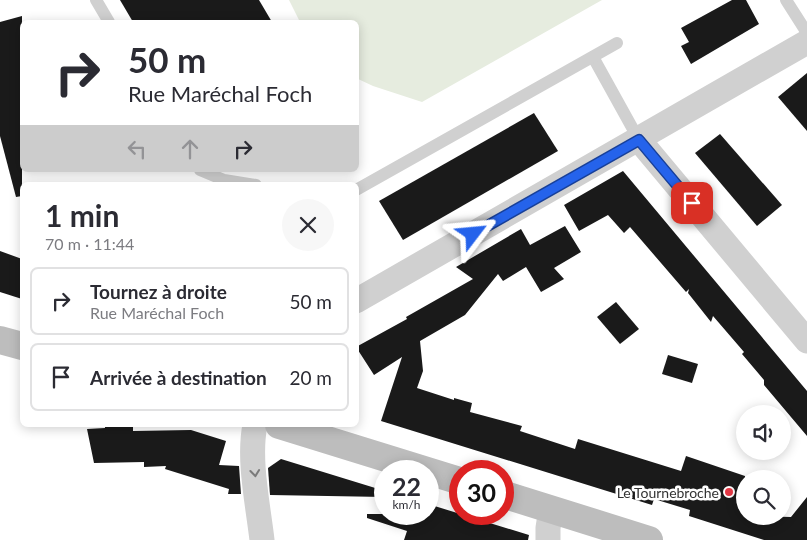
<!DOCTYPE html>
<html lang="fr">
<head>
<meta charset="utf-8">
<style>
	:root { --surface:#fff; --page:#f7f7f7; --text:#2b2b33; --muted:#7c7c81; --line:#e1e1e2 }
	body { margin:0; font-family:Lato,sans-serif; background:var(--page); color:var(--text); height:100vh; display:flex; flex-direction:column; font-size:19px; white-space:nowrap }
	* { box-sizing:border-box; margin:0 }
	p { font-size:16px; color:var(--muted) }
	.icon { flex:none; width:28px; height:28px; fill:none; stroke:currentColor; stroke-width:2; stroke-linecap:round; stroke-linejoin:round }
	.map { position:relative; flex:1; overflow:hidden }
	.panel { position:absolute; left:20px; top:182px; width:339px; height:245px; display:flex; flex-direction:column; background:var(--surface); border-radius:8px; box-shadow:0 2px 12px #0003 }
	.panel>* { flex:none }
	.hud { position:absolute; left:20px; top:20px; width:339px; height:152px; border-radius:8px; box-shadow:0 2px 12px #0003; background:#fff; color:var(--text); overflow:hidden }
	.buttons { position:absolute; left:736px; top:405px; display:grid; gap:10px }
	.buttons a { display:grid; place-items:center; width:55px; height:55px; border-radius:50%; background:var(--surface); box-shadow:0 2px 12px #0003; font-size:25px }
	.speed { position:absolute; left:374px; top:460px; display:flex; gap:10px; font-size:25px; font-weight:700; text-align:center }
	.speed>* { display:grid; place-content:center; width:65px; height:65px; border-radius:50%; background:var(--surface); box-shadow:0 2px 12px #0003; line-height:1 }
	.speed small { font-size:12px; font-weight:400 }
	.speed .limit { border:8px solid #d22; background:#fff; color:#111 }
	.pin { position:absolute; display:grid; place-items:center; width:42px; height:42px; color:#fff; margin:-21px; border-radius:10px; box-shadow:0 2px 8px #0006 }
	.me { position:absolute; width:55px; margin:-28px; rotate:61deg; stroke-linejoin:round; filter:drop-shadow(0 0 4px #0008) }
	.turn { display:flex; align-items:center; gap:18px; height:105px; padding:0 25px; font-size:22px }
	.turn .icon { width:65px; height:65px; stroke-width:2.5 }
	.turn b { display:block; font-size:35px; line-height:42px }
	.lanes { display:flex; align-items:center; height:48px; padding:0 25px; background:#0003; justify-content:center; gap:25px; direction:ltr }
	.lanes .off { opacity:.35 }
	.round { display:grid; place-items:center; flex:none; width:52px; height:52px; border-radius:26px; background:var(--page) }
	.summary { display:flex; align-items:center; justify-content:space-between; height:85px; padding:0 25px }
	h1 { font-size:30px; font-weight:700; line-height:38px }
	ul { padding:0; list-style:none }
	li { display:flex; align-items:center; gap:15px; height:68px; margin:0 10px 8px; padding:0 15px; border:2px solid var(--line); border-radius:8px }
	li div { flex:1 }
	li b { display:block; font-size:19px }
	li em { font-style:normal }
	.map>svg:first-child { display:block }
	.green { fill:#e6ecdf }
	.building { fill:#1a1a1a }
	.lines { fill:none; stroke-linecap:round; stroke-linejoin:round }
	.service { stroke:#d0d0d0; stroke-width:12 }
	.minor { stroke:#d0d0d0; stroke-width:25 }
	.secondary { stroke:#bdbdbd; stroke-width:28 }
	.oneway { stroke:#7a7a7a }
	.route-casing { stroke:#184099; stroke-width:12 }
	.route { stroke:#2563eb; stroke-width:9 }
	.poi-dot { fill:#e63946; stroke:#fff; stroke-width:2 }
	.labels { text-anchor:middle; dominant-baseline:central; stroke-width:5; stroke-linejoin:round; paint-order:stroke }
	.poi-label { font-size:14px; fill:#333; stroke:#fff; text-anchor:end }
</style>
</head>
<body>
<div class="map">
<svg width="807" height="540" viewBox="0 0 807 540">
	<rect width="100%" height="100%" fill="#fff"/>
	<path class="green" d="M289,0H602L422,102L373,86L356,78V22H300Z"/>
	<g class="building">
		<path d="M120,0H259L272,22H133Z"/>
		<path d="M732,0H746L759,24L691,64L681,46L689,42L681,28Z"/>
		<path d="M22,16V196L16,197L0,136V22Z"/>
		<path d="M807,73V131L778,97Z"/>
		<path d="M534,113L558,151L403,240L379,201Z"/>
		<path d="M720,134L782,205L757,226L695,153Z"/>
		<path d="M623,171L807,391V436L764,385V380L742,354L744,352L713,316L711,322L688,293L689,289L686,292L630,227L624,233L608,215L579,231L564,205Z"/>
		<path d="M565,226L581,252L554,268L564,279L541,292L526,267L503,281L498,274L465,315L420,341L423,371L417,388L454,400V398L472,403L470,412L522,426L520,431L575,449L578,439L681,471L686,456L745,476V497L743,503H745V516L791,517L807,497V540H764L689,516L690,510L654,499L652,505L381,421L402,357L374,375L356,347L407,319L406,317L473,279L456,267L521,229L530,245Z"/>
		<path d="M0,251L22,259V299L0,292Z"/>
		<path d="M616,302L639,329L620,344L597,317Z"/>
		<path d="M668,355L698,364L692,383L662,374Z"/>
		<path d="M105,426H133V431L191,430L226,441L219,465L239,466L241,494H228L229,489L165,469L166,466L144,467V462L94,463L87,429L105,428Z"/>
		<path d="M281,459L385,491V497L270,495L268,468Z"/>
		<path d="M428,504L529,535L528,540H404L407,531L367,518V514H428Z"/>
	</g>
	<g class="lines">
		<g class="service">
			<path d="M96,0L109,22"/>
			<path d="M786,0L807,33"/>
			<path d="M593,57L639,140"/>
			<path d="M200,170L224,180L256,185"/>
			<path d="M356,190L617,43"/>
		</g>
		<g class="minor">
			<path d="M639,140L807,341"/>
			<path d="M356,301L807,42"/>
			<path d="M255,425C248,459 258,505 262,540"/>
			<path d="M548,540V528L551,509"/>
		</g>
		<g class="secondary">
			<path d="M0,340L22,346"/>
			<path d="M279,425L460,481"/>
			<path d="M502,494L649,540"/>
		</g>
	</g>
	<defs><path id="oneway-chevron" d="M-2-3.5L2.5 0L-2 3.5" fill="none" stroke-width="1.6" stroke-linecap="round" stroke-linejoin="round" transform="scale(1.25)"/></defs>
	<use class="oneway" href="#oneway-chevron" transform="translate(255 473) rotate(84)"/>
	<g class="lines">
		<defs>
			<path id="route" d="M473,234L639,140L692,203"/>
		</defs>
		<use href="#route" class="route-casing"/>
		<use href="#route" class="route"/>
	</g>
	<circle class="poi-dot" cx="729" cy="492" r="5"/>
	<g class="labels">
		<g class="poi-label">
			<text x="719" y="492">Le Tournebroche</text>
		</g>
	</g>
</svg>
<div class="buttons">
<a><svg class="icon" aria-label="sound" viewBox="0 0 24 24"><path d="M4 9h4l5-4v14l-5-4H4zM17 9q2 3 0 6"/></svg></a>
<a><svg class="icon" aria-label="search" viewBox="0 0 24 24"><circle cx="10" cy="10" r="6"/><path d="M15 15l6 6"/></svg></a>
</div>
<div class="speed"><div>22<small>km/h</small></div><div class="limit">30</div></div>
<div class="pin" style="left:692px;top:203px;background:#d93025"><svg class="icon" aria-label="arrive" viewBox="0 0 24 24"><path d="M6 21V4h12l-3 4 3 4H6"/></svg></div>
<svg class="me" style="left:473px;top:234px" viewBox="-20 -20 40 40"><path d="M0-17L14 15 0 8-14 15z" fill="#2563eb" stroke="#fff" stroke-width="4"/></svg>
<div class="hud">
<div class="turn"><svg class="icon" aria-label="right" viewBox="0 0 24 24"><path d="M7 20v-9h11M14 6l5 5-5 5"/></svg><div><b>50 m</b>Rue Maréchal Foch</div></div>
<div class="lanes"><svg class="icon off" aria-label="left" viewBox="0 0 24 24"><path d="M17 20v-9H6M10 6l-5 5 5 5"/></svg><svg class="icon off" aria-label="ahead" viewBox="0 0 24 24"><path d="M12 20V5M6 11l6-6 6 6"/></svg><svg class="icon" aria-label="right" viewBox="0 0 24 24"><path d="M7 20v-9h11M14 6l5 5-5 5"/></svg></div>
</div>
<section class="panel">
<div class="summary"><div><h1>1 min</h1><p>70 m · 11:44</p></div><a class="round"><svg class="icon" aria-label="close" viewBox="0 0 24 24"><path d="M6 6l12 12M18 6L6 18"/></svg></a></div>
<ul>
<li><svg class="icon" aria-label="right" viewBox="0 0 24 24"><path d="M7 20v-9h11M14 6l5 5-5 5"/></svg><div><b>Tournez à droite</b><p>Rue Maréchal Foch</p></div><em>50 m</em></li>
<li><svg class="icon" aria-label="arrive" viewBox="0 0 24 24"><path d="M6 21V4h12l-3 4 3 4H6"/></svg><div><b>Arrivée à destination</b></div><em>20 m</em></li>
</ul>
</section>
</div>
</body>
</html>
